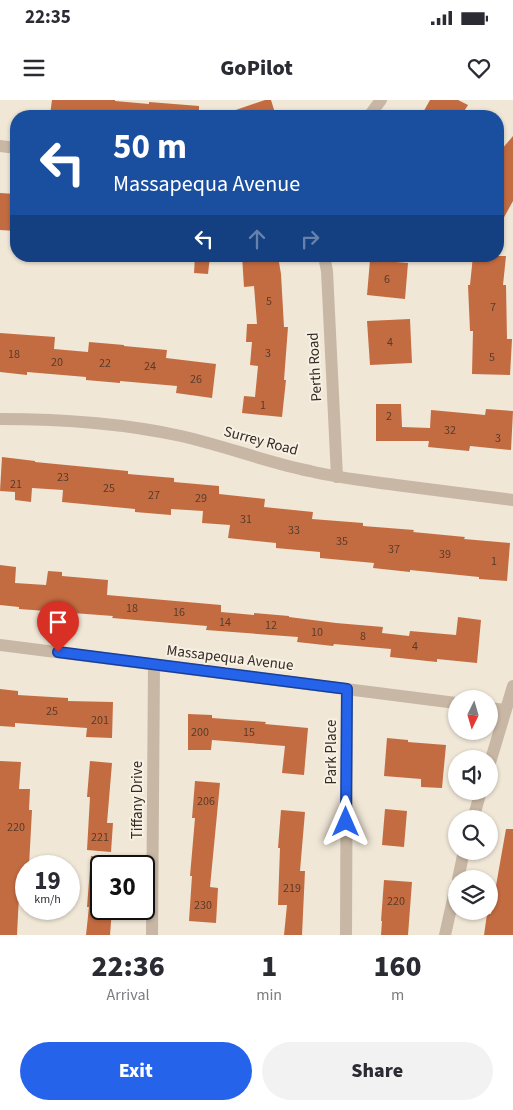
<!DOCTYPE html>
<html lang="en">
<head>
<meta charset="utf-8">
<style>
	:root { --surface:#fff; --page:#f2f2f3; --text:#2b2b33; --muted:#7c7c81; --accent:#2563eb }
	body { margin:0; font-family:"Source Sans 3",sans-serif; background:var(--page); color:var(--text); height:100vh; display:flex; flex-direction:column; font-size:19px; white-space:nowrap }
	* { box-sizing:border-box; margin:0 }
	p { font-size:16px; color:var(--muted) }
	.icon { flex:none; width:28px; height:28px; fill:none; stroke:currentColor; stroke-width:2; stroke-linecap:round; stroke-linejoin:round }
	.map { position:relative; height:835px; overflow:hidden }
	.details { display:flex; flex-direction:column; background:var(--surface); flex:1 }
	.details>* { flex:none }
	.hud { position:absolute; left:10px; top:10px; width:494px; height:152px; border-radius:20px; box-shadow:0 1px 4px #0004; background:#1a4fa0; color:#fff; overflow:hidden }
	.needle { width:32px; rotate:185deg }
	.buttons { position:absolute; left:448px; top:590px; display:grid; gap:10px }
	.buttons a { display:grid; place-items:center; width:50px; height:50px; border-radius:50%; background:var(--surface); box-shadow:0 1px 4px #0004; font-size:25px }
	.speed { position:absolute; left:15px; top:755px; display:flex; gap:10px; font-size:25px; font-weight:700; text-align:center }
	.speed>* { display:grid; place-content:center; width:65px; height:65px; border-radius:50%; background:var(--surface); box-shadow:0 1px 4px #0004; line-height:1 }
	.speed small { font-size:12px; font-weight:400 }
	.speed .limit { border:2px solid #111; border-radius:8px; background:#fff; color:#111 }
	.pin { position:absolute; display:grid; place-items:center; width:42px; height:42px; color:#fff; margin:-51px -21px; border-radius:50% 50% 50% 0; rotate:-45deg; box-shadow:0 0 5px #0007 }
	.pin .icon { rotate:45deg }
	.me { position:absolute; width:55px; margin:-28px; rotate:0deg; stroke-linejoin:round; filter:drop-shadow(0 0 4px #0008) }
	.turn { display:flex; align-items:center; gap:18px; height:105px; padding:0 20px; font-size:22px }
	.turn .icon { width:65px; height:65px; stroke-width:2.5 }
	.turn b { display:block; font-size:35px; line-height:42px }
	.lanes { display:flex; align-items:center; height:48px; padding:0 20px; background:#0003; justify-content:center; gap:25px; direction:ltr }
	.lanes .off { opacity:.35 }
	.eta { display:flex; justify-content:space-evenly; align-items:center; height:85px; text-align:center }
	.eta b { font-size:30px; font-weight:800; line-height:35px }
	.button { display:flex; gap:10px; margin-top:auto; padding:10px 20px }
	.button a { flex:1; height:58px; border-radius:30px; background:var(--accent); color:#fff; font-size:20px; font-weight:800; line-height:58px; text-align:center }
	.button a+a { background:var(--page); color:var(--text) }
	.status { display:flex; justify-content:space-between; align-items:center; height:35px; padding:0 25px; background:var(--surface); direction:ltr }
	.status svg { height:14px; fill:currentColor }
	header { display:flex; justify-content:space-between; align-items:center; height:65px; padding:0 20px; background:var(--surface); font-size:22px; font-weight:800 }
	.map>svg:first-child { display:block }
	.building { fill:#c46c41 }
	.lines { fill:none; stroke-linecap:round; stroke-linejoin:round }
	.street { stroke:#c8b7a4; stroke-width:12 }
	.route-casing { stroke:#184099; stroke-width:12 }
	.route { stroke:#2563eb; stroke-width:9 }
	.labels { text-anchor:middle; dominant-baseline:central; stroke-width:4; stroke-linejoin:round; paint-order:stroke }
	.number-label { font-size:12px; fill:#573b2c }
	.street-label { font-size:15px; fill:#332b25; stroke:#f8f0e3 }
</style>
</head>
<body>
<div class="status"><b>22:35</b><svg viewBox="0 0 49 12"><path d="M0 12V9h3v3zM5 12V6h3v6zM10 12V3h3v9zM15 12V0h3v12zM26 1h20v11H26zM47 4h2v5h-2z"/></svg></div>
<header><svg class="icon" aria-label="menu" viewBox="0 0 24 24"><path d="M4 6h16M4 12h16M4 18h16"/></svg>GoPilot<svg class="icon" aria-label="heart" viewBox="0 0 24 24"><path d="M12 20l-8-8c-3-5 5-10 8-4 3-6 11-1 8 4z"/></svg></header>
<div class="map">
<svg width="513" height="835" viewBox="0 0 513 835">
	<rect width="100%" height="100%" fill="#f0e7d7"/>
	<g class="building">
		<path d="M52,0H115V1L149,4V2L199,6V16H67L50,15Z"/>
		<path d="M265,0H271L276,16H225L224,14Z"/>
		<path d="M430,0H458L468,5L461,16H421Z"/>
		<path d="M513,36V101L498,128V46L502,49Z"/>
		<path d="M0,93L16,94V131L0,130Z"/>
		<path d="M195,156H210L208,174L194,173Z"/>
		<path d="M242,156H278L281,174L284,227H288L284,280H286L282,317L242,313L244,296L255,297L258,266L250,265L252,242H246L247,224H257L254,186L244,187Z"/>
		<path d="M473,156H506L503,185H506L507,239H512L510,275L472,274L473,231H470L468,185H470Z"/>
		<path d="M370,160L408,163L405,199L367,195Z"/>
		<path d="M410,219L412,263L370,265L367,221Z"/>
		<path d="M0,233L55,237L54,249L88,252L89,242L124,245V246L167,250L166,258L216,264L212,298L176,293L177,286L120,281V283L86,280V277L27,272V275L0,272Z"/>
		<path d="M376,304H401L402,327L430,328L431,310L485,315L486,309L513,311L511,350L470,346L469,351L428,347L429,341H376Z"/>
		<path d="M2,357L35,361V362L128,371V374L174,378V382L219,386V394L265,399L264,407L313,412L312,419L363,423V426L414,430L413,432L465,437L464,439L510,443L507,481L479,479V477L410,470V472L373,468L374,463L320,458V452L276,448V443L228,438L230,425L202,423L203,411L171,409V415L135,412V409L62,402L63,390L32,388L31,402L15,400V392L0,391Z"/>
		<path d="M0,465L16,467L15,483L46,485L48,471L62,472V476L108,480L107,495L221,505V512L254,515V513L289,516V517L336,523L383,527L382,533L409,536L410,531L456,535L458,517L481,520L477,563L437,559V562L390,557L391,549L334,544L333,546L297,542L298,537L206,530L207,526L112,518L113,516L19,509V507L0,505Z"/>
		<path d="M0,589L18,591V595L68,598V601L113,602L112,638L86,637L87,628L15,623V627L0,626Z"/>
		<path d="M188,614L212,615V618L266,622L265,624L308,628L304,675L282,673L285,646L212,640L211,650H188Z"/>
		<path d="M387,638L408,640V642L446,645L442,688L421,687V679L384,676Z"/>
		<path d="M0,661L21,662L19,689H30L29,710H32L29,766H26V775H20L17,835H0Z"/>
		<path d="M90,661L112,663L107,723H113L111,752L87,750L90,697H87Z"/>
		<path d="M195,681L220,683L210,787L218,788L216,823L189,821L192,776H190L195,718H192Z"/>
		<path d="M385,709L407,711L404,747L382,745Z"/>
		<path d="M281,710L305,712L300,771H305L302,835H284L287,805H278L280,748H278Z"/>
		<path d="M506,729H513V835H484L487,814H491Z"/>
		<path d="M91,756L101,757V809H112L110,835H86L89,807H87Z"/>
		<path d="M384,780L412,782L408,835H381L382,821H381Z"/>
	</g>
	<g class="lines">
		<g class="street">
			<path d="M369,16L381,0"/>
			<path d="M0,46L16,48"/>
			<path d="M324,156L327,171L337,377"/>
			<path d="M0,319C61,319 122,323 181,336C225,346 266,362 310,371C338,378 367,381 396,385C435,390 474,395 513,400"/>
			<path d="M0,545L456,603"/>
			<path d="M489,608L505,610"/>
			<path d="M489,666L513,586"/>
			<path d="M473,719L481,691"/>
			<path d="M458,779L464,751"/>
			<path d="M152,835L154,565"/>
			<path d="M346,835L347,589"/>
			<path d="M445,835L456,786"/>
		</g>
	</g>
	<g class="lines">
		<defs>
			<path id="route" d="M58,552L347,589L346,722"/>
		</defs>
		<use href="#route" class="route-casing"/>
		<use href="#route" class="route"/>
	</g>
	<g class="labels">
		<g class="number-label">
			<text x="387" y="179">6</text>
			<text x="269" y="201">5</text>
			<text x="493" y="207">7</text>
			<text x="390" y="242">4</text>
			<text x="268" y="253">3</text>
			<text x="14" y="254">18</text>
			<text x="492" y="257">5</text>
			<text x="57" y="262">20</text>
			<text x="105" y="263">22</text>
			<text x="150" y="266">24</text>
			<text x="196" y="279">26</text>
			<text x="263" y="305">1</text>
			<text x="389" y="316">2</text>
			<text x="450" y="330">32</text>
			<text x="498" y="338">3</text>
			<text x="63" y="377">23</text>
			<text x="16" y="384">21</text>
			<text x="109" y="388">25</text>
			<text x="154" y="395">27</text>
			<text x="201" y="398">29</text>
			<text x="246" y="419">31</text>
			<text x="294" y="430">33</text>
			<text x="342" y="441">35</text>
			<text x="394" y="449">37</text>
			<text x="445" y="454">39</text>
			<text x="494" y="461">1</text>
			<text x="132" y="508">18</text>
			<text x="179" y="512">16</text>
			<text x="225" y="522">14</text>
			<text x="271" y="525">12</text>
			<text x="317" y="532">10</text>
			<text x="363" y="536">8</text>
			<text x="415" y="546">4</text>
			<text x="52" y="611">25</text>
			<text x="100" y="620">201</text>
			<text x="200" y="632">200</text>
			<text x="249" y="632">15</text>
			<text x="206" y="701">206</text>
			<text x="16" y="727">220</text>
			<text x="100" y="737">221</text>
			<text x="292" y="788">219</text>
			<text x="396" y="801">220</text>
			<text x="203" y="805">230</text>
		</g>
		<g class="street-label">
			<text transform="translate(315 267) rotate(-93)">Perth Road</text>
			<text transform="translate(261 341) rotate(15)">Surrey Road</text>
			<text transform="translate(230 558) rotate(7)">Massapequa Avenue</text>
			<text transform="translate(331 652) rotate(-90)">Park Place</text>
			<text transform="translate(137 700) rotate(-90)">Tiffany Drive</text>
		</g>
	</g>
</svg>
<div class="buttons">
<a><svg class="needle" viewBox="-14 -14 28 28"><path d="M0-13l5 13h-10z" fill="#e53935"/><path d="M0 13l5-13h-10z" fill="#7c7c81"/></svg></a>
<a><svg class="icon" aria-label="sound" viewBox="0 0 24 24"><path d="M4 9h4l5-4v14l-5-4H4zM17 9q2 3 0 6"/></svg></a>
<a><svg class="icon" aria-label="search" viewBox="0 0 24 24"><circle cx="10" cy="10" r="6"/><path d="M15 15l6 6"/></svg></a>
<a><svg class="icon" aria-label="layers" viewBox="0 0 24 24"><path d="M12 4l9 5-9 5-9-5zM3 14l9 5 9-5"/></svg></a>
</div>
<div class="speed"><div>19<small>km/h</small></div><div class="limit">30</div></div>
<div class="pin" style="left:58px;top:552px;background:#d93025"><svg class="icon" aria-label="arrive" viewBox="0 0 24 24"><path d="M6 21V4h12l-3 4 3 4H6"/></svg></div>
<svg class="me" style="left:346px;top:722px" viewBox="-20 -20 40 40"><path d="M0-17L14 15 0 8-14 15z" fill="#2563eb" stroke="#fff" stroke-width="4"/></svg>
<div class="hud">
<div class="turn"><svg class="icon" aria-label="left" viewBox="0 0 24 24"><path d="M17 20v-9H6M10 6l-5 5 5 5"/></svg><div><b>50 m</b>Massapequa Avenue</div></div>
<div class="lanes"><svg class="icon" aria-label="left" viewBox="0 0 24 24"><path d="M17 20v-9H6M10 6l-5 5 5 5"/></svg><svg class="icon off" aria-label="ahead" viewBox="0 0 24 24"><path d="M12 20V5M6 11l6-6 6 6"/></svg><svg class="icon off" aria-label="right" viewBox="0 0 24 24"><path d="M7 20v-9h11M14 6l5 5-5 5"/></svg></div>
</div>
</div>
<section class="details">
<div class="eta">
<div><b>22:36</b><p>Arrival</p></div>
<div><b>1</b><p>min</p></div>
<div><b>160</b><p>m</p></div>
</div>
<div class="button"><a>Exit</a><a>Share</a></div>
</section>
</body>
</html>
